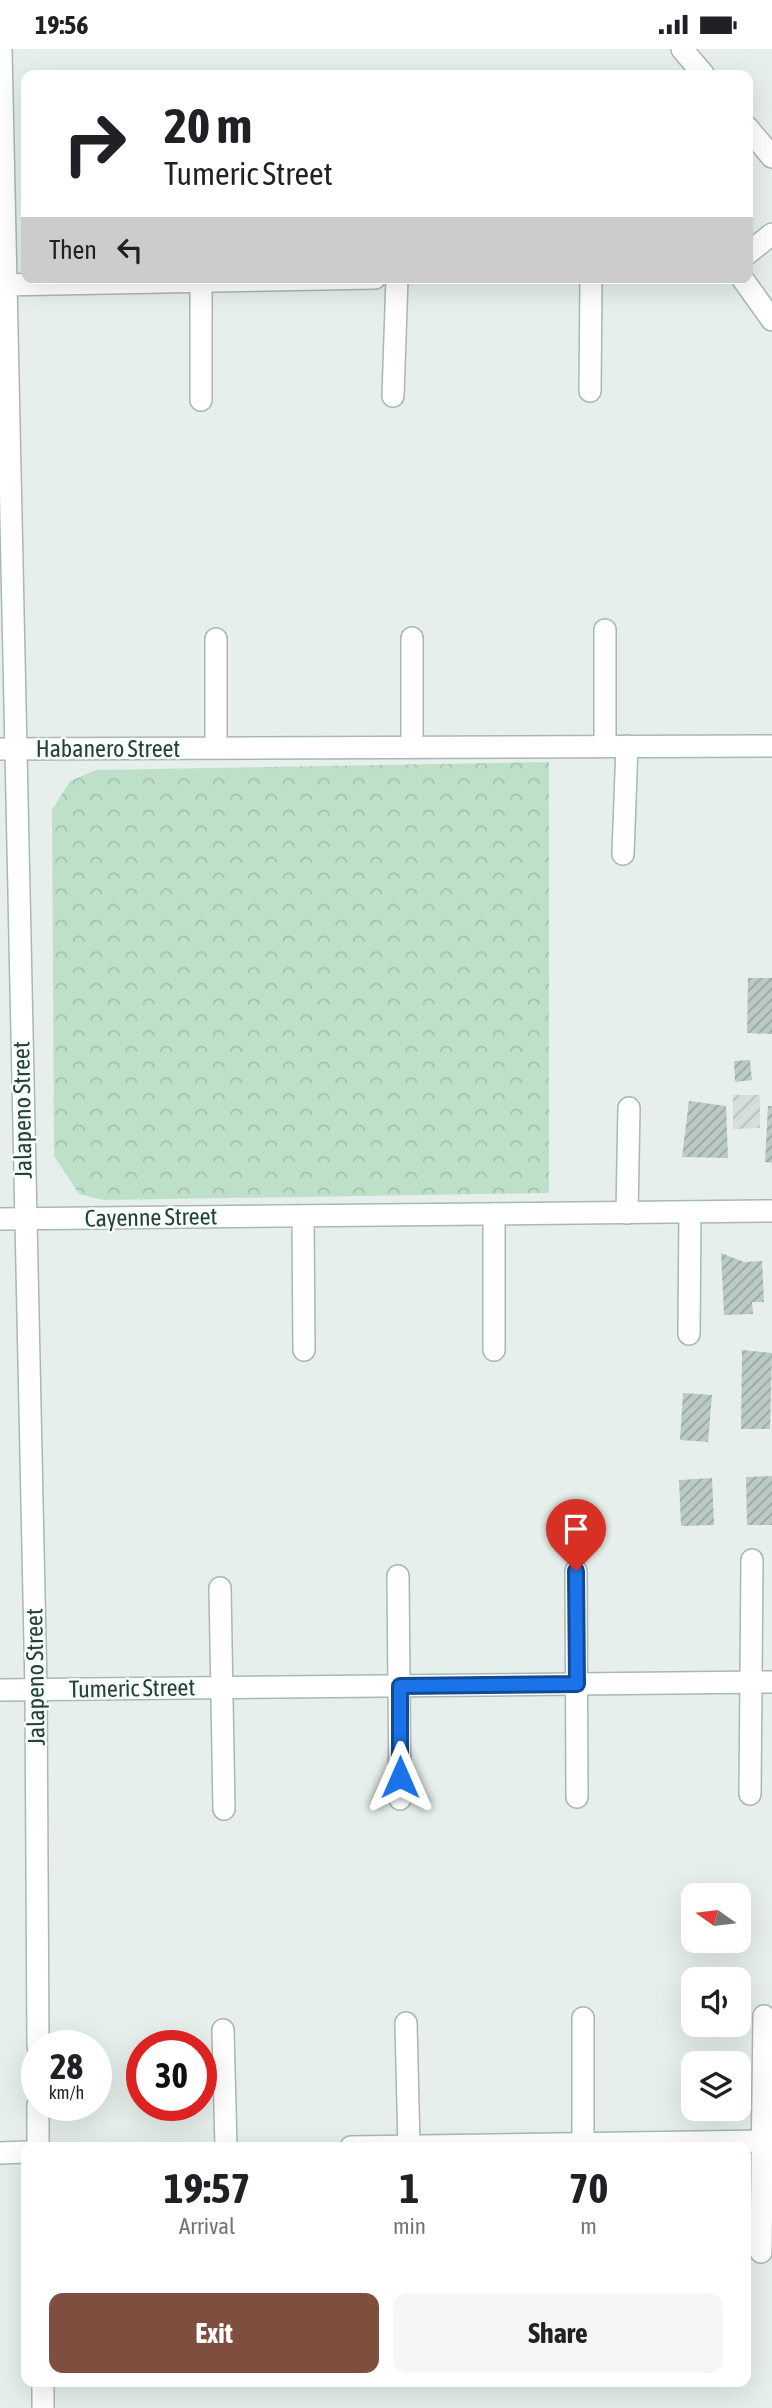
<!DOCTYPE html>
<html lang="en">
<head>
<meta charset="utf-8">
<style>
	:root { --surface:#fff; --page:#f6f6f6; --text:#202124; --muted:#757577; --accent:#7f4e3f }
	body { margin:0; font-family:"Asap Condensed",sans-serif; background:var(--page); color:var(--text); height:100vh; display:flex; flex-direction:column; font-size:26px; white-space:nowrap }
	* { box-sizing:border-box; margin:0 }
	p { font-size:23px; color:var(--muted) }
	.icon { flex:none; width:38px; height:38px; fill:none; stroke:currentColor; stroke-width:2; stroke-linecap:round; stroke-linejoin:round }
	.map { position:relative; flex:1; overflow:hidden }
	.drawer { position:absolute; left:21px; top:2093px; width:730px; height:245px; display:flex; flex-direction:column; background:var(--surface); border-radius:14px; box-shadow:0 7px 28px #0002 }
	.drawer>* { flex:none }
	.banner { position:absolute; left:21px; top:21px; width:732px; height:214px; border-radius:14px; box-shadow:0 7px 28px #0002; background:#fff; color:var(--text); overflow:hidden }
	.needle { width:46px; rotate:284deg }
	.controls { position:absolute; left:681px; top:1834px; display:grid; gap:14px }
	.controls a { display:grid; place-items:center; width:70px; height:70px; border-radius:14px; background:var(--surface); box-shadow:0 7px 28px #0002; font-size:35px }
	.speed { position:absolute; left:21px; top:1981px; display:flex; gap:14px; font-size:35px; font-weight:700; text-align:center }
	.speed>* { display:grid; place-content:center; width:91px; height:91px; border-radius:50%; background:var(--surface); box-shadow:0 7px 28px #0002; line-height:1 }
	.speed small { font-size:18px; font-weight:400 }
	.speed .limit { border:10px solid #d22; background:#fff; color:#111 }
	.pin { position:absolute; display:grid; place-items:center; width:60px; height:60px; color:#fff; margin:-72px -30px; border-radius:50% 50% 50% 0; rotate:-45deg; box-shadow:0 0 7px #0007 }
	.pin .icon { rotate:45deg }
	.me { position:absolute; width:77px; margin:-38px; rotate:0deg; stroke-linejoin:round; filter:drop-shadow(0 0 5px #0008) }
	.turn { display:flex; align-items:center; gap:24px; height:147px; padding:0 28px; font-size:32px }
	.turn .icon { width:91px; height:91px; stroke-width:2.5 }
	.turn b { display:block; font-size:49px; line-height:60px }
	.then { display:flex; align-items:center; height:66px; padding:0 28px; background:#0003; gap:14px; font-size:26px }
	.eta { display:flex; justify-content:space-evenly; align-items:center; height:119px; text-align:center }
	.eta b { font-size:42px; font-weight:700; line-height:49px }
	.cta { display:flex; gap:14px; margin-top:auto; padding:14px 28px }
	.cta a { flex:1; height:80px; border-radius:14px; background:var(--accent); color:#fff; font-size:28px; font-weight:700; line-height:80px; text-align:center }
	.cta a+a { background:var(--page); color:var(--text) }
	.status { display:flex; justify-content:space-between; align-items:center; height:49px; padding:0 35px; background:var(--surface); direction:ltr }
	.status svg { height:19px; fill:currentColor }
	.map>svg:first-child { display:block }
	.industrial { fill:url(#industrial-furrows) }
	.park { fill:url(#park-crowns) }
	.building { fill:url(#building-hatch) }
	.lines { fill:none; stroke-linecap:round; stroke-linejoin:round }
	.street-casing { stroke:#a8b8b2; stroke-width:24 }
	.street { stroke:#fff; stroke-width:21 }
	.route-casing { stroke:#114b97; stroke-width:18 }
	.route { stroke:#1a73e8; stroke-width:12 }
	.labels { text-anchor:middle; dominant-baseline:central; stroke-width:5; stroke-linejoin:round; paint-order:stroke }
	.street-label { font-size:24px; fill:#24423a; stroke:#f7fbf9 }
</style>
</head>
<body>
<div class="status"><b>19:56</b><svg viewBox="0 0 49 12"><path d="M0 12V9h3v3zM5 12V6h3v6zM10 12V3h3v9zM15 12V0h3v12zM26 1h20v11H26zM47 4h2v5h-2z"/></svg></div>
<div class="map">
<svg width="772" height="2359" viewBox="0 0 772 2359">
	<defs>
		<pattern id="industrial-furrows" width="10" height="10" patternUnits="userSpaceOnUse" patternTransform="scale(1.75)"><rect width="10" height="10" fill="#d4dfda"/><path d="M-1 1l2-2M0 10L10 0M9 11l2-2" fill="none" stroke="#b6c1bc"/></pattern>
		<pattern id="park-crowns" width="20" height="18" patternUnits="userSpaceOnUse" patternTransform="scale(1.75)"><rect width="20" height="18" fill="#bfe0c8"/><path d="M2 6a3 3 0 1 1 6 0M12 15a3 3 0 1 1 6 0" fill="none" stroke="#a4c1ad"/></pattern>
		<pattern id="building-hatch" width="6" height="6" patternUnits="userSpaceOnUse" patternTransform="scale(1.75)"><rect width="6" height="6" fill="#bbcac4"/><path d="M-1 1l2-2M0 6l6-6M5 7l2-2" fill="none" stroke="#98a6a0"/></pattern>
	</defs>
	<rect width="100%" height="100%" fill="#e6efeb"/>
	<path class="industrial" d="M733,1046H760V1079L733,1080Z"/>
	<path class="park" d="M549,713V1144L103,1151L79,1145L54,1107L52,761L70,732L96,721Z"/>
	<g class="building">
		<path d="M748,929H772V985L747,984Z"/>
		<path d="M750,1011L752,1031L735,1033L734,1012Z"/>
		<path d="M689,1052L726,1057L728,1109L682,1108Z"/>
		<path d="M768,1057H772V1114L765,1113Z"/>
		<path d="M721,1204L744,1213L762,1212L764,1253H752L753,1265L724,1266Z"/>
		<path d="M742,1301L772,1304L770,1380H741Z"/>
		<path d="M683,1344L712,1346L708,1393L680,1391Z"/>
		<path d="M772,1427V1476H747L746,1428Z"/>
		<path d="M712,1429L714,1476L681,1477L679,1431Z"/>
	</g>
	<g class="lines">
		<defs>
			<g id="street">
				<path d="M1,0L36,1640L38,1997"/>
				<path d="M682,0L704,26"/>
				<path d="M747,78L772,108"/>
				<path d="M747,205L772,185"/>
				<path d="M201,229V351"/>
				<path d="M742,229L772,271"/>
				<path d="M0,236L375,229"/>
				<path d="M590,342L591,229"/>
				<path d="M393,347L397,229"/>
				<path d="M412,589V698"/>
				<path d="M605,697V581"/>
				<path d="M216,699V590"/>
				<path d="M0,700L772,697"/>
				<path d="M623,805L627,697"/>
				<path d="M627,1164L629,1059"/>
				<path d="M494,1165V1301"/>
				<path d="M303,1167L304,1301"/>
				<path d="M0,1170L772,1162"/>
				<path d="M689,1285L690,1163"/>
				<path d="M576,1522L577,1748"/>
				<path d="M398,1527L400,1750"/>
				<path d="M220,1539L224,1760"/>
				<path d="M0,1641L772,1633"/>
				<path d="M750,1745L752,1511"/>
				<path d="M406,1974L409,2098"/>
				<path d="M223,1981L226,2098"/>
				<path d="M38,2056V2098"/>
				<path d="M351,2098L772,2092"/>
				<path d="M583,2098V1969"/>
				<path d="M0,2104L26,2103"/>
				<path d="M761,2203L764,1967"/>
				<path d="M43,2333V2359"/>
			</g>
		</defs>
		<use href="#street" class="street-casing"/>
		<use href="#street" class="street"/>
	</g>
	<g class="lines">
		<defs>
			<path id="route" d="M400,1728V1637L577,1635L576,1522"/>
		</defs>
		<use href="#route" class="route-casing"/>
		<use href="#route" class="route"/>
	</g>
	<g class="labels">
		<g class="street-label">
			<text x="108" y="699">Habanero Street</text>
			<text transform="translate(22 1061) rotate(-91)">Jalapeno Street</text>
			<text transform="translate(151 1168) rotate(-1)">Cayenne Street</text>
			<text transform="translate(35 1628) rotate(-91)">Jalapeno Street</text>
			<text transform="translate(132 1639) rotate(-1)">Tumeric Street</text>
		</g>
	</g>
</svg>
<div class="controls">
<a><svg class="needle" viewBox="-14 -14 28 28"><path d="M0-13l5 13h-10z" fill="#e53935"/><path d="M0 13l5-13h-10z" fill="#757577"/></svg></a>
<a><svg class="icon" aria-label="sound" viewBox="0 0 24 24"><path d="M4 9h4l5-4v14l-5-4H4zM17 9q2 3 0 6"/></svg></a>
<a><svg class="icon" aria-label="layers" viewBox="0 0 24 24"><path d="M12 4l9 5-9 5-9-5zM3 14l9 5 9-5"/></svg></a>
</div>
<div class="speed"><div>28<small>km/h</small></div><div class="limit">30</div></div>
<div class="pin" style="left:576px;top:1522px;background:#d93025"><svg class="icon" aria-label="arrive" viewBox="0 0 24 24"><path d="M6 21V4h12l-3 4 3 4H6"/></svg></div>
<svg class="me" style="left:400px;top:1728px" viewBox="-20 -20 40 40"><path d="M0-17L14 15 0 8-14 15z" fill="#1a73e8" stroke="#fff" stroke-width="4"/></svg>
<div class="banner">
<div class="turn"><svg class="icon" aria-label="right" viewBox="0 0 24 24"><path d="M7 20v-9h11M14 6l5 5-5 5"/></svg><div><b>20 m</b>Tumeric Street</div></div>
<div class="then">Then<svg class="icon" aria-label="left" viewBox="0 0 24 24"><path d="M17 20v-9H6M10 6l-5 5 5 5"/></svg></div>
</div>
<section class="drawer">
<div class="eta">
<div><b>19:57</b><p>Arrival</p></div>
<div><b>1</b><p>min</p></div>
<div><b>70</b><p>m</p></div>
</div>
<div class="cta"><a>Exit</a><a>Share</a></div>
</section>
</div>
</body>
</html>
